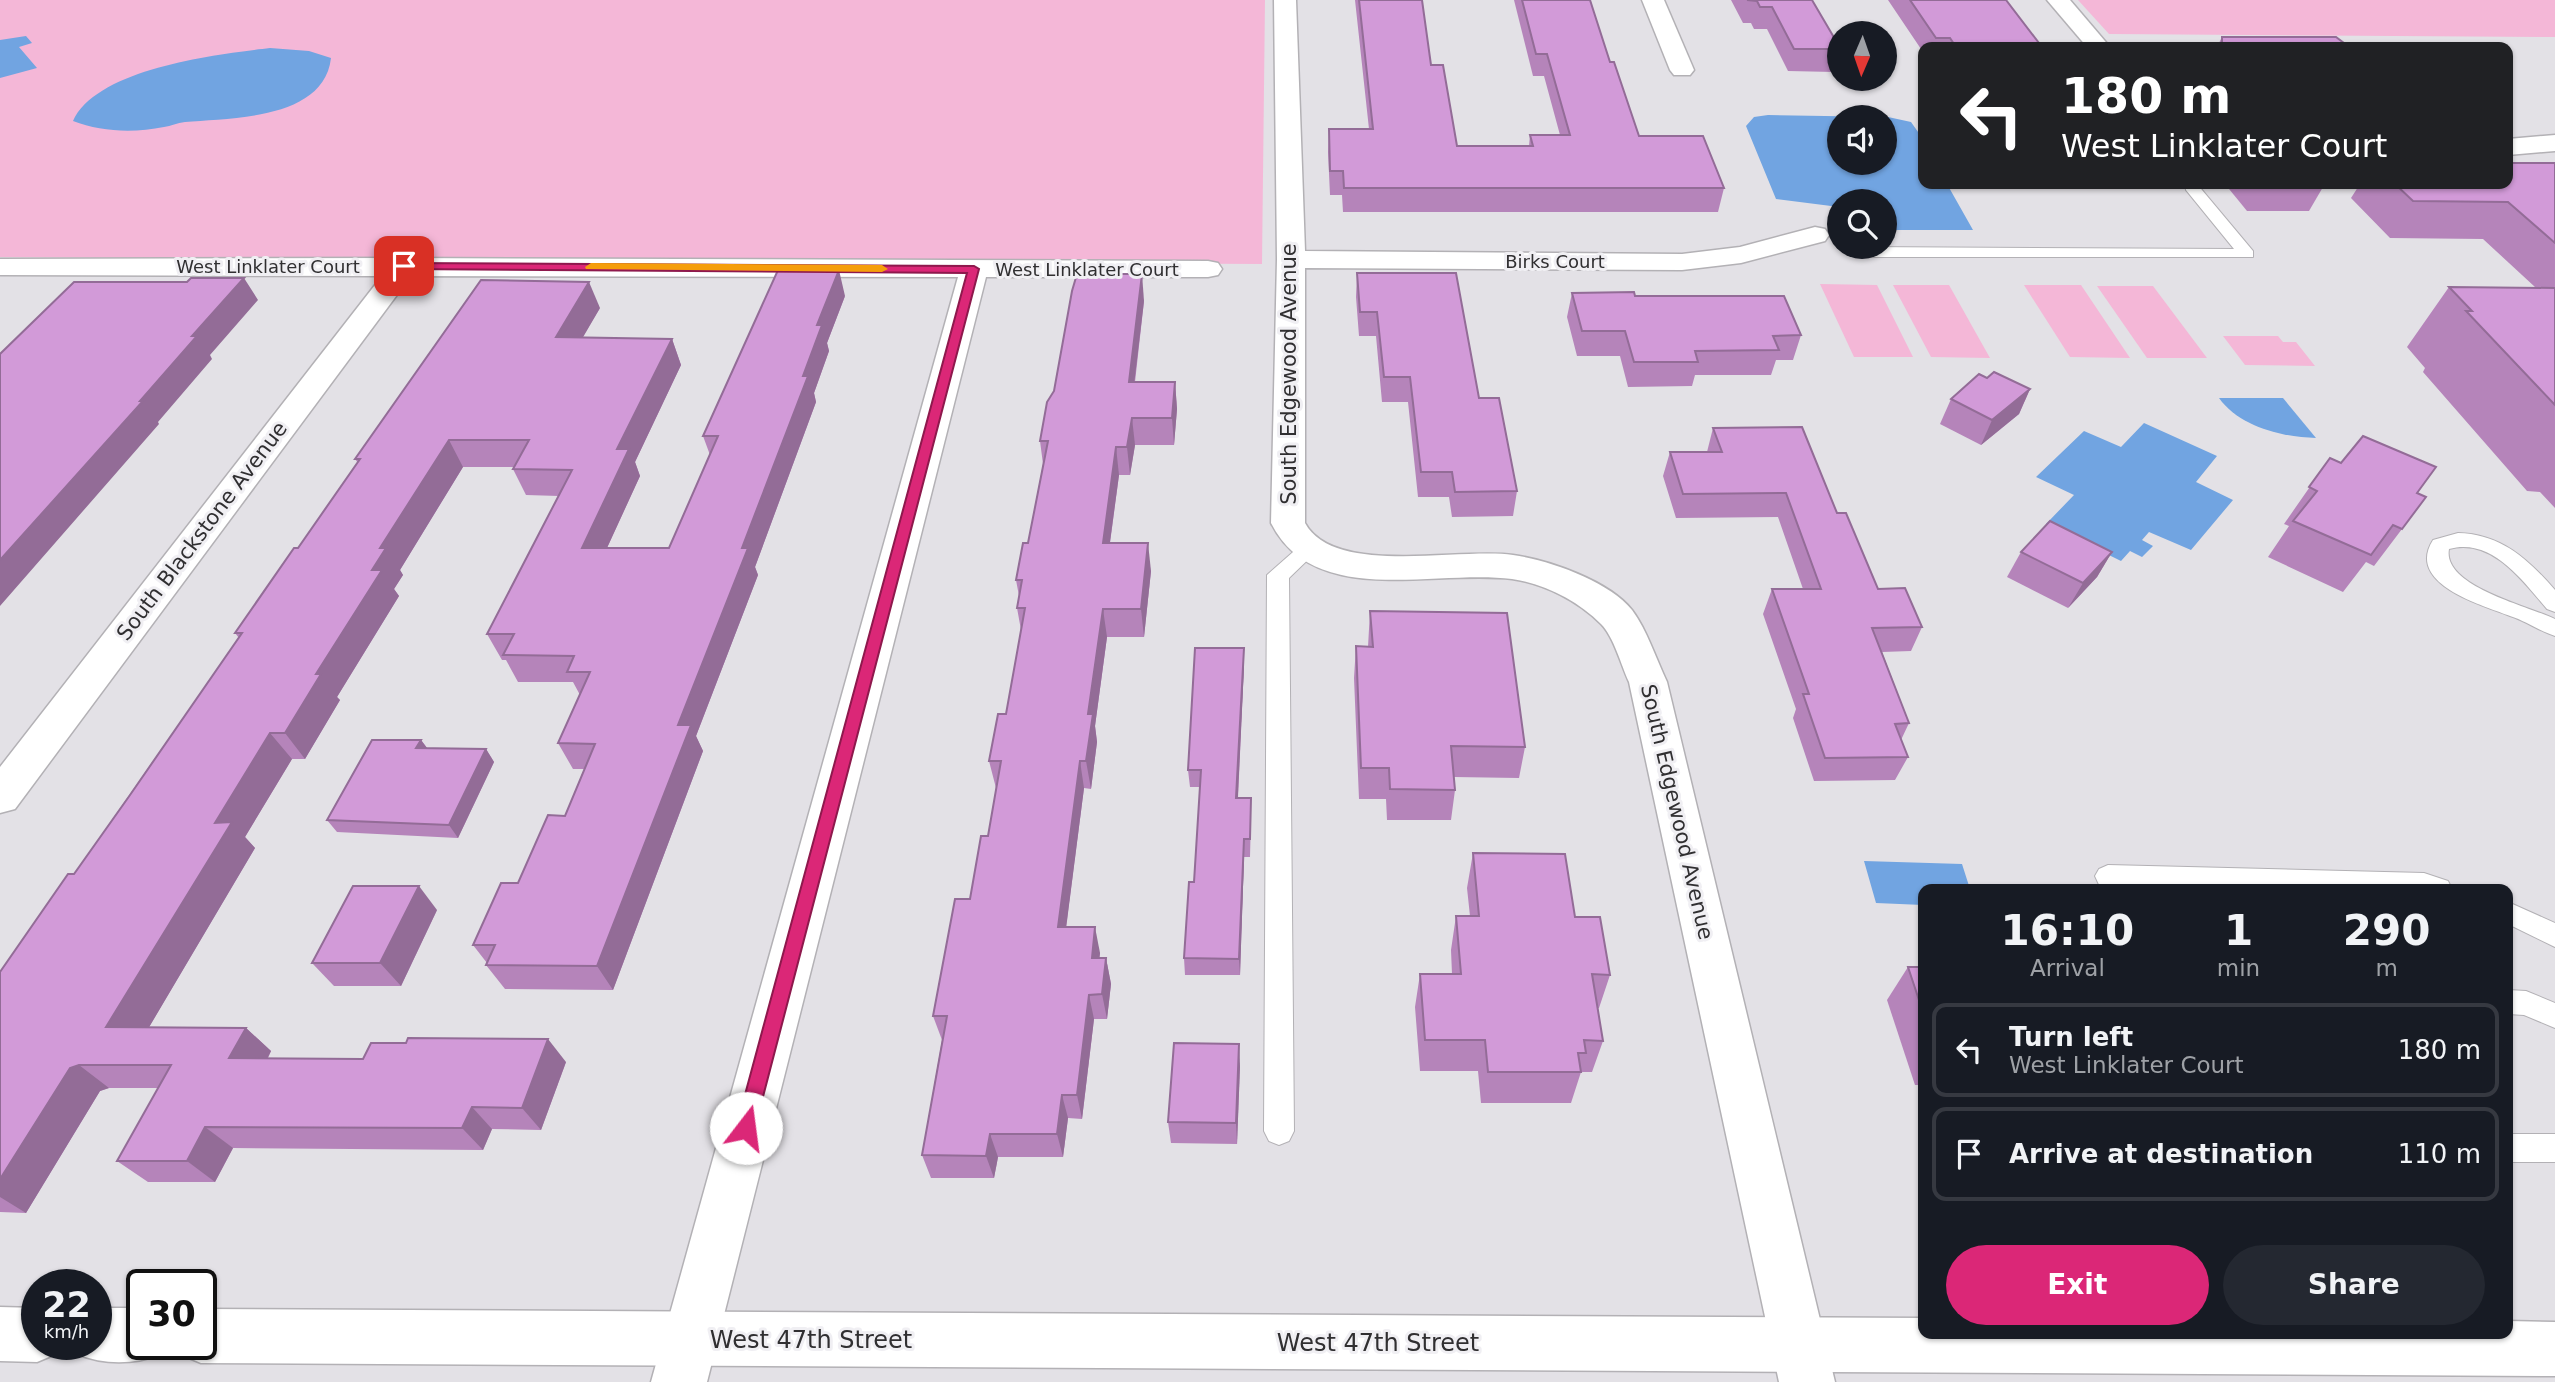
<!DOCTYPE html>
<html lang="en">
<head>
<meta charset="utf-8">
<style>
	:root { --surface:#171b24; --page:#242831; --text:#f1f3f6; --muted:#9ea1a6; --line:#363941; --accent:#db2777 }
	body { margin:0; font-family:"DejaVu Sans",sans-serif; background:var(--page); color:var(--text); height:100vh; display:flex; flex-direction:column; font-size:26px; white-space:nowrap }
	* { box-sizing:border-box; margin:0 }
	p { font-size:23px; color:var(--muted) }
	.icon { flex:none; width:38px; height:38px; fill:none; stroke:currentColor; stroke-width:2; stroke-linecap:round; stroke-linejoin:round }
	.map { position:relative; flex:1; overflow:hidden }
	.sheet { position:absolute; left:1918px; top:884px; width:595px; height:455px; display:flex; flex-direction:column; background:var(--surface); border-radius:14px; box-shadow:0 2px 5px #0004 }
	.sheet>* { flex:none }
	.top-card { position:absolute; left:1918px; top:42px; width:595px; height:147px; border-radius:14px; box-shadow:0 2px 5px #0004; background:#202124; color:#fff; overflow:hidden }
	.needle { width:46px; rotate:182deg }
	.fabs { position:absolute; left:1827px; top:21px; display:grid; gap:14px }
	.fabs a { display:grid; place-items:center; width:70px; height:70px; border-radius:50%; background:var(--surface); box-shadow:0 2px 5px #0004; font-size:35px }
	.speed { position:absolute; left:21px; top:1269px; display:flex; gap:14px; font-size:35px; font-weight:700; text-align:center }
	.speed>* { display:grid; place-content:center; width:91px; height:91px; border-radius:50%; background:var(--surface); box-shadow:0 2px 5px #0004; line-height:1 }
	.speed small { font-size:18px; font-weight:400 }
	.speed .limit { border:4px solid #111; border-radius:10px; background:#fff; color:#111 }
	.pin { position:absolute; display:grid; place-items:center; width:60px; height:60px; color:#fff; margin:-30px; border-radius:14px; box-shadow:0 4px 10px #0006 }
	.me { position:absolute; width:77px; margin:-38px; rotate:15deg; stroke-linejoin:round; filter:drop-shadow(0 0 5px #0008) }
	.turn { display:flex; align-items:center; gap:24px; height:147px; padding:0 28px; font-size:32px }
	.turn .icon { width:91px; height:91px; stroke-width:2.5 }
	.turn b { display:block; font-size:49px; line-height:60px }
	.eta { display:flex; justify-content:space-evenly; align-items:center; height:119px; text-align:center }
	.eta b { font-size:42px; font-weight:800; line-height:49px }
	.button { display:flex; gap:14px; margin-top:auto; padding:14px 28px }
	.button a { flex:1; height:80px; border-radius:42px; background:var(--accent); color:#fff; font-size:28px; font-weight:800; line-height:80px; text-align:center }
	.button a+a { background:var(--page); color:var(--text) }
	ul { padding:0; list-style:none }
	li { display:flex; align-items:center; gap:21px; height:94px; margin:0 14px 10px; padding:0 14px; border:4px solid var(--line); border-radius:14px }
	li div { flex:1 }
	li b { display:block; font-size:26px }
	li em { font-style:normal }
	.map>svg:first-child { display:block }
	.green { fill:#f4b7d7 }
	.water { fill:#71a4e1; fill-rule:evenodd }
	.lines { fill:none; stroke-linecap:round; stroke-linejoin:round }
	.lane-casing { stroke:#b3b1b5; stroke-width:2 }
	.street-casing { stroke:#b3b1b5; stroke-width:3 }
	.secondary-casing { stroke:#b3b1b5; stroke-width:3 }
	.lane { fill:#fff; fill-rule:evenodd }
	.street { fill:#fff; fill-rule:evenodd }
	.secondary { fill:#fff; fill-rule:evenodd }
	.wall { fill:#b584ba }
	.shaded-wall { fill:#936c97 }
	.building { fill:#d29ad8; stroke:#936c97; stroke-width:2 }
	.route { fill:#db2777; stroke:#8e194d; stroke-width:2 }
	.slow { fill:#f59e0b }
	.labels { text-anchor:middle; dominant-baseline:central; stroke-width:6; stroke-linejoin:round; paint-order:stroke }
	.far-street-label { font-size:18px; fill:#302f31; stroke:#f0eff3 }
	.street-label { font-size:21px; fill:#302f31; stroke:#f0eff3 }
	.near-street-label { font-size:24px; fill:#302f31; stroke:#f0eff3 }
</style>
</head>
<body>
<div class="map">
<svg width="2555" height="1382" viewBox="0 0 2555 1382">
	<rect width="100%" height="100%" fill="#e3e1e6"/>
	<g class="green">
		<path d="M0,0H1265L1262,264L0,257Z"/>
		<path d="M2078,0H2555V37L2109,34Z"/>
		<path d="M1820,284L1877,285L1913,357H1854Z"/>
		<path d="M1893,285H1949L1990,358L1931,357Z"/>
		<path d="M2024,285H2081L2130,358L2070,357Z"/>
		<path d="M2097,286H2153L2207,358H2147Z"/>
		<path d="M2223,336H2278L2283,342H2296L2315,366L2245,365Z"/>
	</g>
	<g class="water">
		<path d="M26,36L32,43L19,47L37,68L0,78V40Z"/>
		<path d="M270,48L309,51L331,58C324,120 230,118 185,122C177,123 171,126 164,127C134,133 101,132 73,121C97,68 218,54 270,48Z"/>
		<path d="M1768,115L1888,117L1911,122L1923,139V184H1947L1973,230H1885V201H1839V207L1776,199L1746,126L1754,117ZM1885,117V163H1839V117Z"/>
		<path d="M2219,398H2283L2316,438C2282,437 2240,427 2219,398Z"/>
		<path d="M2144,423L2217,456L2196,482L2233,500L2191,550L2149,532L2142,540L2153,546L2142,557L2130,551L2121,561L2046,524L2074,495L2036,477L2084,431L2121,447Z"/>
		<path d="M1864,861L1962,864L1970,889H1923V905L1876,903Z"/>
	</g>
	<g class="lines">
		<defs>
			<g id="lane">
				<path d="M2185,184H2197L2253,251V257H1859L1837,247L1839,244V247H1861L2234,249L2186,190Z"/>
				<path d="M2458,533C2501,534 2528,559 2555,590V612L2547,609C2523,581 2492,537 2449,549C2442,586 2528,606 2555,619V636C2539,631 2526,621 2510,616C2482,605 2405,584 2433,540Z"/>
				<path d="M1308,543L1318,550L1289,578L1294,1131L1289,1141L1279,1145L1269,1141L1264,1131L1267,575L1301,545Z"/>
				<path d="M2108,865L2424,873L2448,881L2452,889H2101L2095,876L2099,869Z"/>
				<path d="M2508,902L2555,923V947L2508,924Z"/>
				<path d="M2508,990L2526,991L2555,1003V1028L2524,1015L2508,1014Z"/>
				<rect x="2508" y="1134" width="47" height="28"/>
			</g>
			<g id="street">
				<path d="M1274,0H1296L1305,251L1682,254L1740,247L1815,227L1825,229L1829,235L1825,241L1741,263L1682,270L1305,268V523C1334,577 1461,547 1513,555C1549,560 1609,581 1632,610C1647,630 1656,659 1667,682L1835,1382H1779L1629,682C1621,665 1614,637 1601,624C1578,601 1545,584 1512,579C1434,569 1314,609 1271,523L1277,259Z"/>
				<path d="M1642,0H1664L1694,70L1690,75H1674L1670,70Z"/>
				<path d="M2047,0H2070L2110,47H2087Z"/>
				<path d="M2555,135V151L2508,155V139Z"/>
				<path d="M404,258L1208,261L1218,263L1222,269L1218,275L1208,277H986L707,1382H651L958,277L411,276L15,809L0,813V767L382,276L0,275V259Z"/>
			</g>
			<g id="secondary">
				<path d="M0,1307L37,1308V1344H60L56,1354L37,1362L0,1361Z"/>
				<path d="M96,1308H142V1344H165L161,1354C134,1365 104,1365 77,1354L73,1344H96Z"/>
				<path d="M201,1309L1923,1318V1334H2508V1321L2555,1322V1376L201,1363L182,1355L177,1344H201Z"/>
			</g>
		</defs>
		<use href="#lane" class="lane-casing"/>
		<use href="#street" class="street-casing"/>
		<use href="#secondary" class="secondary-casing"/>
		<use href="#lane" class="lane"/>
		<use href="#street" class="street"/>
		<use href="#secondary" class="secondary"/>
	</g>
	<g class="wall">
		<path d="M1355,0H1422L1431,65L1457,146H1529L1530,135H1560L1544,76H1533L1514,0H1590L1610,62L1639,136L1724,188L1718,212H1343L1342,195H1330L1328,152L1329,129H1369Z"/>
		<path d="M1731,0H1812L1839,46V55L1834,72L1788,71L1767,29H1754L1751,23H1743Z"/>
		<path d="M1888,0H2006L2042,47H1923V52Z"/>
		<path d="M2222,37L2344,43L2413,47H2217Z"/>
		<path d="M2555,163V508L2540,492L2527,491L2423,372L2425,368L2407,347L2449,287H2535L2483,239L2390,238L2351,198L2360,184H2508Z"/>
		<path d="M2225,184H2320L2323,187L2309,211H2247Z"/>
		<path d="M1357,273L1479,398L1517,491L1513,516L1452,517L1449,497H1418L1408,402H1382L1376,336H1359L1356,297Z"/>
		<path d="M1572,293L1635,296L1801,335L1793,360H1776L1771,375H1695L1692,386L1628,387L1620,356H1577L1567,317Z"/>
		<path d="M845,296L827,343L829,351L814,393L816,402L755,567L758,575L696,736L703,751L613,990L505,989L486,965L487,963L473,945L518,883L565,816L584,769H573L558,743L580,695L573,682H518L506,660H502L487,634L559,496L526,495L513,469L514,467H463L400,570L403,575L394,589L399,596L337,697L340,700L305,759H292L245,837L255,848L149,1027L246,1028L271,1051L268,1058L566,1062L541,1130L492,1129L483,1150L233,1148L215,1182H148L117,1161L158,1088H109L100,1091L26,1213L0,1212V972L74,874L239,638L235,633L298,548L358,463L355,459L600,308L582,338L672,339L681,365L635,462L640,476L607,548H669L710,455L703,436Z"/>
		<path d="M1144,301L1135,382H1175L1177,409L1174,445H1135L1130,475H1119L1110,543L1151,571L1144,637H1107L1095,726L1097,742L1091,789L1084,788L1066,927L1100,953L1099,958H1106L1111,984L1107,1019H1094L1082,1119L1068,1118L1063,1157H998L994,1178H931L922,1155L942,1040L933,1016L970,899L988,836L996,788L989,761L1006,714L1021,630L1017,608L1019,596L1016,580L1028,543L1043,464L1040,441Z"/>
		<path d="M1987,378L2030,389L2019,414L1981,445L1940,424L1951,399Z"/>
		<path d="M1713,428L1837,513L1878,589L1922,627L1911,651L1882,652L1909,723L1901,740L1908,757L1895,780L1814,781L1793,718L1796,709L1763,614L1772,589H1803L1778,517L1676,518L1663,476L1670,452H1707Z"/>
		<path d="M2330,458L2417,493L2402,529L2374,566L2366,562L2343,592L2268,557L2289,526L2284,524Z"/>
		<path d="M2021,552H2112L2097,577L2068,608L2007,577Z"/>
		<path d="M1370,611L1525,747L1519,778L1454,777L1455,790L1451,820H1387L1386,799H1359L1354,678L1356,646L1368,647Z"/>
		<path d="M1244,648V666L1238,798H1251V816L1250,857H1244L1240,975H1185L1184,958L1194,882L1200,787H1190L1188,770Z"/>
		<path d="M421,740L427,748L486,749L494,762L458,838L337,832L327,820Z"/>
		<path d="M1473,853L1575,917L1610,975L1599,1008H1598L1603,1041L1592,1072H1581L1571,1103H1481L1478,1071H1420L1415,1007L1420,974H1452L1451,950L1456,916H1470L1467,888Z"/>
		<path d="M437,910L401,986H334L312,963Z"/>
		<path d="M1908,967H1923V1085H1915L1887,1000Z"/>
		<path d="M1240,1066L1237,1144L1171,1143L1168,1122Z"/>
	</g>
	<g class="shaded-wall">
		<path d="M839,270L845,296L827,343L829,351L814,393L816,402L755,567L758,575L696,736L703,751L613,990L597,966L678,725L742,548L803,376L817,325Z"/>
		<path d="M1142,274L1144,301L1131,410L1129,382Z"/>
		<path d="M244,278L258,300L210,355L212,359L158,422L159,424L0,606V560L140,401L192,336Z"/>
		<path d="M589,282L600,308L568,363L556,337Z"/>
		<path d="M672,339L681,365L635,462L640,476L595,574L582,548L617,449Z"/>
		<path d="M1175,382L1177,409L1174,445L1172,418Z"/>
		<path d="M2030,389L2019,414L1981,445L1992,420Z"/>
		<path d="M1132,418L1135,445L1130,475L1127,447Z"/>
		<path d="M449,440L463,467L400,570L403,575L394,589L399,596L337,697L340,700L305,759L285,733L372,570L380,548Z"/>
		<path d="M1116,447L1119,475L1106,571L1103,543Z"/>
		<path d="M1148,543L1151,571L1144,637L1141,609Z"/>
		<path d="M2112,552L2097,577L2068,608L2083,583Z"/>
		<path d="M1103,609L1107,637L1095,726L1097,742L1091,789L1086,761L1088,714Z"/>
		<path d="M1244,648V666L1237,815L1236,798Z"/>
		<path d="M270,733L292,759L245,837L255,848L135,1051L106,1027L215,823Z"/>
		<path d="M421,740L430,752L416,748Z"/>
		<path d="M486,749L494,762L458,838L449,825Z"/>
		<path d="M1080,761L1084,788L1063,952L1058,927Z"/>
		<path d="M1244,839V857L1240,975L1239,959Z"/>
		<path d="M419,886L437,910L401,986L380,963Z"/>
		<path d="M1095,927L1100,953L1097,983L1092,958Z"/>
		<path d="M1106,958L1111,984L1107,1019L1102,994Z"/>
		<path d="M1089,995L1094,1019L1082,1119L1077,1095Z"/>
		<path d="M246,1028L271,1051L256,1081L229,1058Z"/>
		<path d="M548,1039L566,1062L541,1130L522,1108Z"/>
		<path d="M1239,1044L1240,1066L1237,1144L1236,1123Z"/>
		<path d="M79,1065L109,1088L100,1091L26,1213L0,1197V1179L70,1068Z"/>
		<path d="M1062,1095L1068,1118L1063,1157L1057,1134Z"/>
		<path d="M472,1107L492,1129L483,1150L462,1128Z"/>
		<path d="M205,1127L233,1148L215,1182L187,1161Z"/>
		<path d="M990,1134L998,1157L994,1178L986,1156Z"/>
	</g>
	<g class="building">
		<path d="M1359,0H1422L1431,65H1443L1457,146H1533L1530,135H1570L1547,54H1536L1522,0H1590L1610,62H1614L1639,136H1703L1724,188H1344L1343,171H1330L1329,129H1373Z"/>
		<path d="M1747,0H1812L1839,46V49H1794L1772,7H1760L1757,1Z"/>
		<path d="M1910,0H2006L2042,47H1956L1950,38H1936Z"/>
		<path d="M2222,37H2336L2344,43H2407L2413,47H2222Z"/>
		<path d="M2508,163H2555V243L2508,202L2413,201L2395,184H2508Z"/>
		<path d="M2258,184H2320L2323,187H2260Z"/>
		<path d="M778,270H839L817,325H822L803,376H808L742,548H748L678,725H691L597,966L486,965L495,945H473L501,883H518L548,815L565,816L595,744L558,743L590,672H567L574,656L503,655L514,634H487L572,470L513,469L529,440H449L380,548H386L372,570H382L316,674H321L285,733H270L215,823L232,822L106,1027L246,1028L229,1058L363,1059L371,1043H406L408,1038L548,1039L522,1108L472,1107L462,1128L205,1127L187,1161H117L171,1065H79L70,1068L0,1179V972L68,874H74L130,795L242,633H235L294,548H298L360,459H355L481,280L589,282L556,337L672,339L617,449H629L582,548H669L718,436H703Z"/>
		<path d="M1357,273H1456L1479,398H1499L1517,491L1455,492L1452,472H1421L1410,377H1384L1377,312H1360Z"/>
		<path d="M1077,274H1142L1129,382H1175L1172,418H1132L1127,447H1116L1103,543H1148L1141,609H1103L1088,714H1093L1086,761H1080L1058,927H1095L1092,958H1106L1102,994L1089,995L1077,1095H1062L1057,1134H990L986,1156L922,1155L947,1016H933L955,899H970L981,836H988L1001,761H989L998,714H1006L1025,608H1017L1022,580H1016L1023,543H1028L1048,441H1040L1047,402L1054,391L1072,291Z"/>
		<path d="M191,278H244L192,336H197L140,401H143L0,560V354L74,282H187Z"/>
		<path d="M2449,287L2555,288V405L2466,311H2472Z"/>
		<path d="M1634,292L1635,296H1784L1801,335L1773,336L1779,350L1695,351L1698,362H1634L1625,331H1582L1572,293Z"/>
		<path d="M1994,372L2030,389L1992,420L1951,399L1979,374L1987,378Z"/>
		<path d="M1802,427L1837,513H1846L1878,589L1905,588L1922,627L1872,628L1909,723L1895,724L1908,757L1825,758L1803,694H1809L1772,589H1821L1786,493L1683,494L1670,452H1722L1713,428Z"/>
		<path d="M2363,436L2436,467L2417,493L2426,497L2402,529L2393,525L2371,555L2293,521L2317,491L2309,487L2330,458L2341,463Z"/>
		<path d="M2050,521L2112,552L2083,583L2021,552Z"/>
		<path d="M1370,611L1507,613L1525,747L1451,746L1455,790L1390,789L1389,768H1361L1356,646L1373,647Z"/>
		<path d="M1195,648H1244L1236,798H1251L1250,839H1244L1239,959L1184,958L1189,882H1194L1201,770H1188Z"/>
		<path d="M372,740H421L416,748L486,749L449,825L327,820Z"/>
		<path d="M1473,853L1565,854L1575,917H1600L1610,975L1592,974L1603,1041L1584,1040L1586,1053H1578L1581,1072H1488L1485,1040H1425L1420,974H1461L1456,916H1479Z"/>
		<path d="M353,886H419L380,963H312Z"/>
		<path d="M1908,967H1923V1012Z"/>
		<path d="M1174,1043L1239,1044L1236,1123L1168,1122Z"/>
	</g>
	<path class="route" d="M400,263L974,266L979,269L753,1135L746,1138L738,1135L736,1128L967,273L404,269L398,266Z"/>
	<path class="slow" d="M591,263L882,265L888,269L882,272L586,269L585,267Z"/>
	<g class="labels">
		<g class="far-street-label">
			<text x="1555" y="261">Birks Court</text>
			<text x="268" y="266">West Linklater Court</text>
			<text x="1087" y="269">West Linklater Court</text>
		</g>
		<g class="street-label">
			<text transform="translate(1289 374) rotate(-90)">South Edgewood Avenue</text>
			<text transform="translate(202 531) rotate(-53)">South Blackstone Avenue</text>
			<text transform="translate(1677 812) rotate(77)">South Edgewood Avenue</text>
		</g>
		<g class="near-street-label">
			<text x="811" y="1340">West 47th Street</text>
			<text x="1378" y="1343">West 47th Street</text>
		</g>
	</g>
</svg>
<div class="fabs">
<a><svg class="needle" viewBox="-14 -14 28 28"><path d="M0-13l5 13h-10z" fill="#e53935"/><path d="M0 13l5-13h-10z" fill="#9ea1a6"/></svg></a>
<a><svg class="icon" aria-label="sound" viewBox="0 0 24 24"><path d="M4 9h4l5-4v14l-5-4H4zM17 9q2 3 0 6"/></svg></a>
<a><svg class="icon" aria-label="search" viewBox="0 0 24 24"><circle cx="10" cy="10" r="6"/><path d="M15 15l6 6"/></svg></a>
</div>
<div class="speed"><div>22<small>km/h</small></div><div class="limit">30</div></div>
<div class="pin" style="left:404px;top:266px;background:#d93025"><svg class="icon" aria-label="arrive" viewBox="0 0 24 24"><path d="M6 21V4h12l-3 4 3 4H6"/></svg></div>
<svg class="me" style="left:746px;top:1128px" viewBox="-20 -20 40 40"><circle r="19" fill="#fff"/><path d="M0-13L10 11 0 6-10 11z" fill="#db2777"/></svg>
<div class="top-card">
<div class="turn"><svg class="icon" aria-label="left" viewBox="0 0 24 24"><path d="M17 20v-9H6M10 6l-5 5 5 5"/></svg><div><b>180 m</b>West Linklater Court</div></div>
</div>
<section class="sheet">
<div class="eta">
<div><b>16:10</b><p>Arrival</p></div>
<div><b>1</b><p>min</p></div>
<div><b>290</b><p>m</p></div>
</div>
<ul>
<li><svg class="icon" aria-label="left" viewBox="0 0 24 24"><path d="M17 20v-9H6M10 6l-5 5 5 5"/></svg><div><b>Turn left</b><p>West Linklater Court</p></div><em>180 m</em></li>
<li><svg class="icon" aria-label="arrive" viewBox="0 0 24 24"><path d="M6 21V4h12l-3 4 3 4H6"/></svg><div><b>Arrive at destination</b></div><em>110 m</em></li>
</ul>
<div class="button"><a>Exit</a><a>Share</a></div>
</section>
</div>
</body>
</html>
